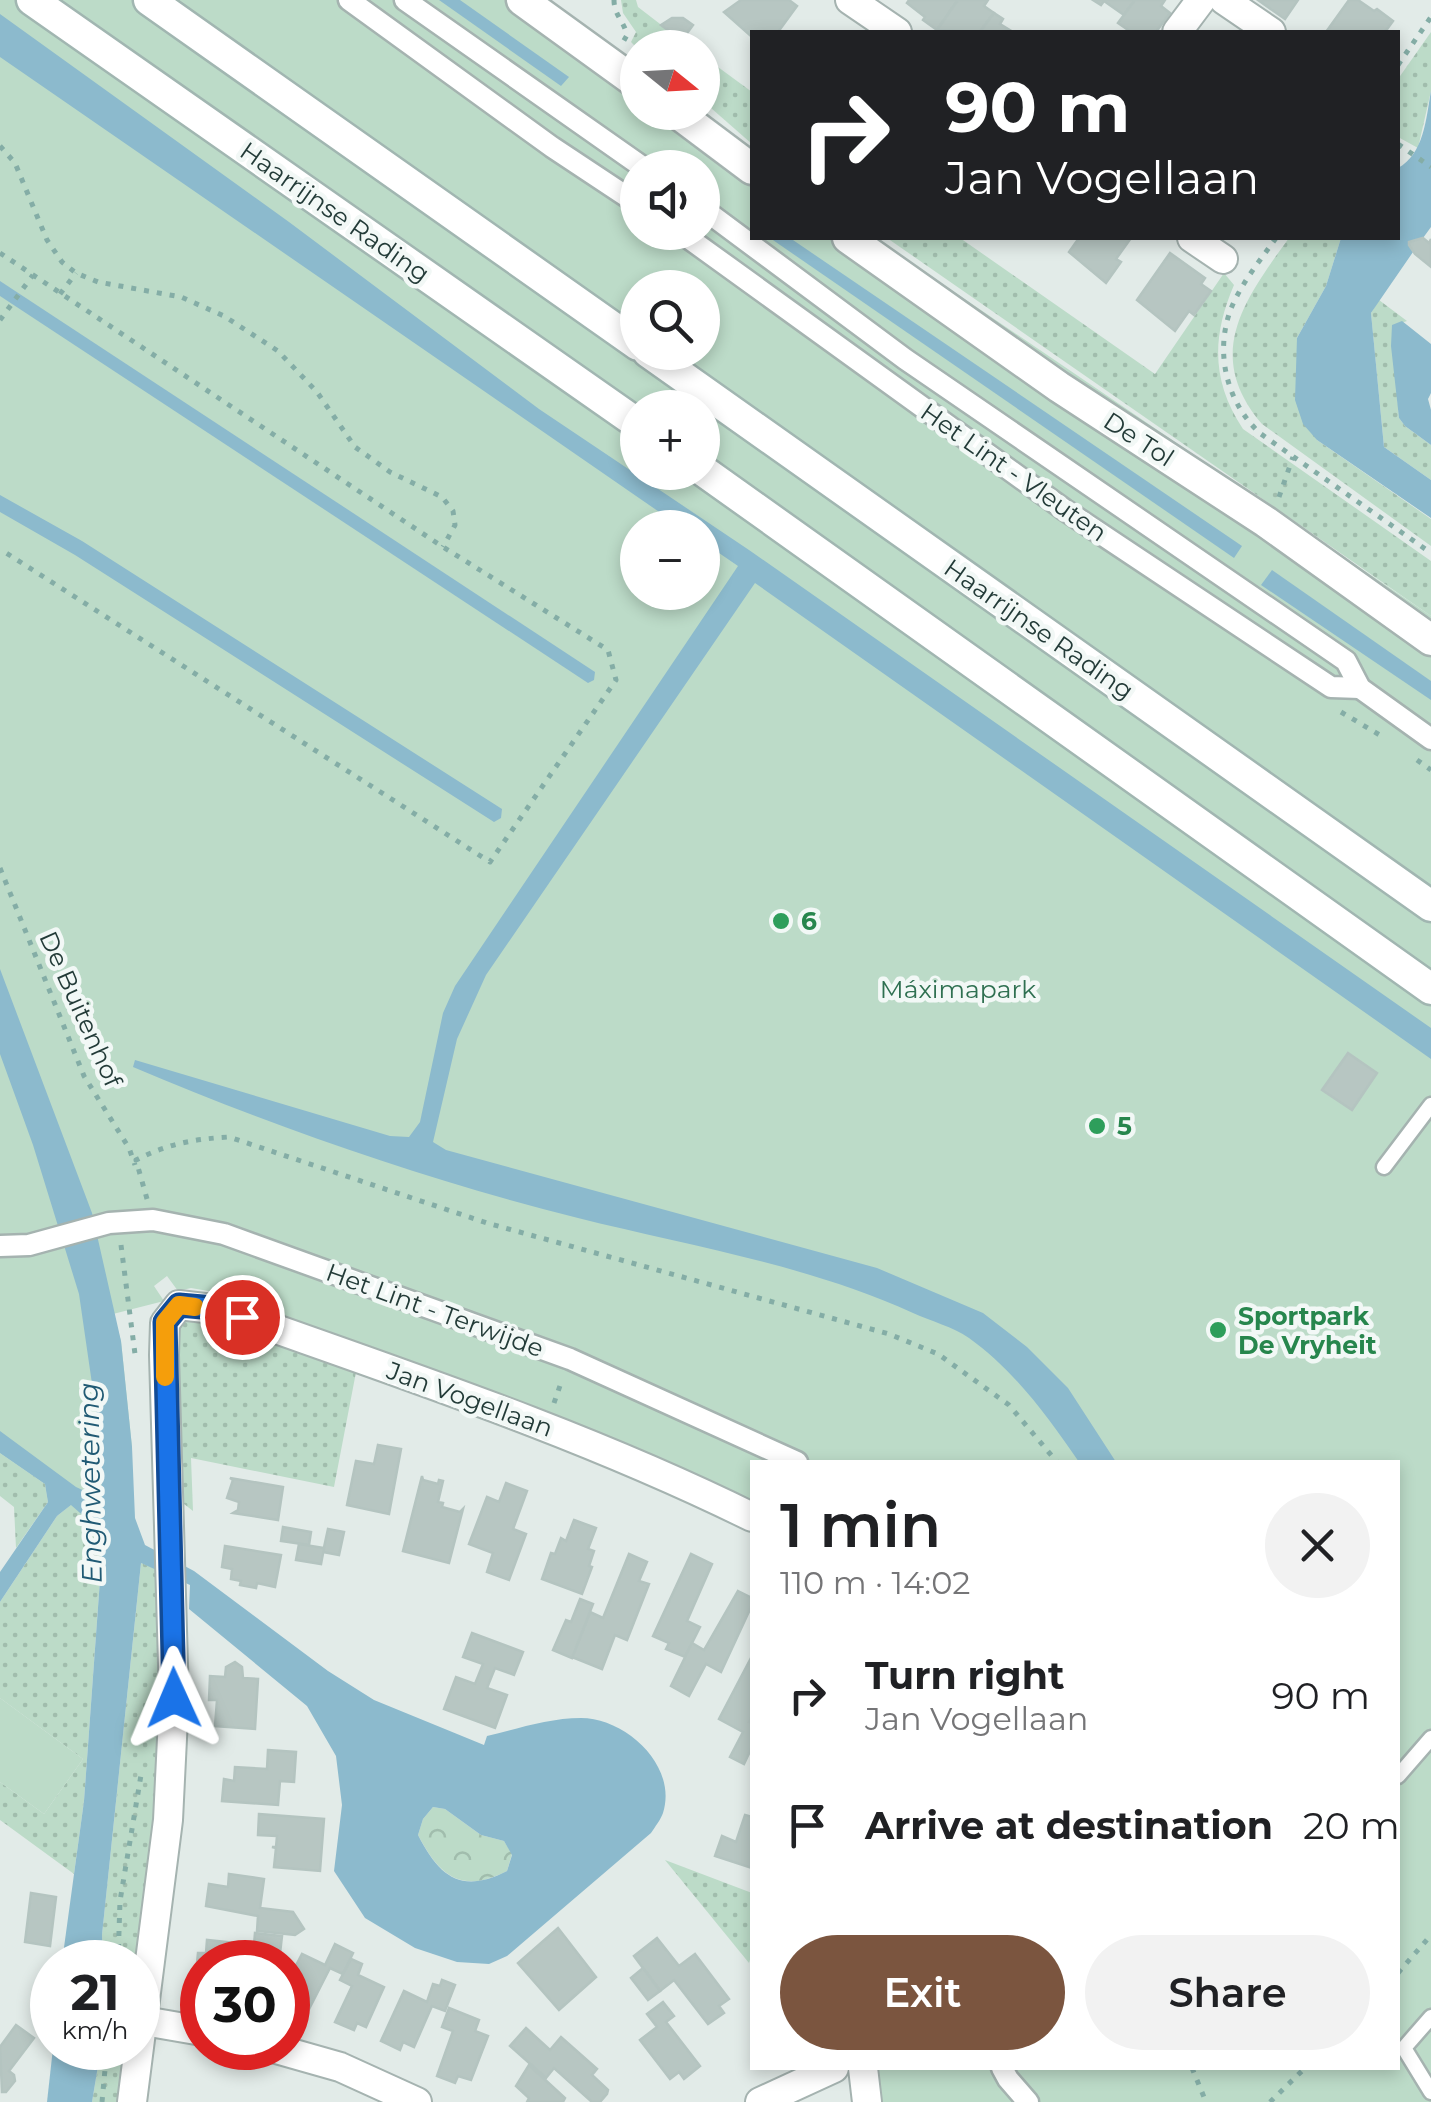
<!DOCTYPE html>
<html lang="en">
<head>
<meta charset="utf-8">
<style>
	:root { --surface:#fff; --page:#f2f2f2; --text:#202124; --muted:#757577; --accent:#7b553f }
	body { margin:0; font-family:Montserrat,sans-serif; background:var(--page); color:var(--text); height:100vh; display:flex; flex-direction:column; font-size:38px; white-space:nowrap }
	* { box-sizing:border-box; margin:0 }
	p { font-size:32px; color:var(--muted) }
	.icon { flex:none; width:55px; height:55px; fill:none; stroke:currentColor; stroke-width:2; stroke-linecap:round; stroke-linejoin:round }
	.map { position:relative; flex:1; overflow:hidden }
	.panel { position:absolute; left:750px; top:1460px; width:650px; height:610px; display:flex; flex-direction:column; background:var(--surface); border-radius:0px; box-shadow:0 5px 15px #0003 }
	.panel>* { flex:none }
	.top-card { position:absolute; left:750px; top:30px; width:650px; height:210px; border-radius:0px; box-shadow:0 5px 15px #0003; background:#202124; color:#fff; overflow:hidden }
	.needle { width:65px; rotate:108deg }
	.fabs { position:absolute; left:620px; top:30px; display:grid; gap:20px }
	.fabs a { display:grid; place-items:center; width:100px; height:100px; border-radius:50%; background:var(--surface); box-shadow:0 5px 15px #0003; font-size:50px }
	.speed { position:absolute; left:30px; top:1940px; display:flex; gap:20px; font-size:50px; font-weight:700; text-align:center }
	.speed>* { display:grid; place-content:center; width:130px; height:130px; border-radius:50%; background:var(--surface); box-shadow:0 5px 15px #0003; line-height:1 }
	.speed small { font-size:25px; font-weight:400 }
	.speed .limit { border:15px solid #d22; background:#fff; color:#111 }
	.pin { position:absolute; display:grid; place-items:center; width:85px; height:85px; color:#fff; margin:-42px; border:5px solid #fff; border-radius:50%; box-shadow:0 2px 10px #0007 }
	.me { position:absolute; width:110px; margin:-55px; rotate:359deg; stroke-linejoin:round; filter:drop-shadow(0 0 8px #0008) }
	.turn { display:flex; align-items:center; gap:35px; height:210px; padding:0 30px; font-size:45px }
	.turn .icon { width:130px; height:130px; stroke-width:2.5 }
	.turn b { display:block; font-size:70px; line-height:85px }
	.round { display:grid; place-items:center; flex:none; width:105px; height:105px; border-radius:52px; background:var(--page) }
	.head { display:flex; align-items:center; justify-content:space-between; height:170px; padding:0 30px }
	h1 { font-size:60px; font-weight:600; line-height:75px }
	.button { display:flex; gap:20px; margin-top:auto; padding:20px 30px }
	.button a { flex:1; height:115px; border-radius:60px; background:var(--accent); color:#fff; font-size:40px; font-weight:600; line-height:115px; text-align:center }
	.button a+a { background:var(--page); color:var(--text) }
	ul { padding:0; list-style:none }
	li { display:flex; align-items:center; gap:30px; height:130px; padding:0 30px }
	li div { flex:1 }
	li b { display:block; font-size:38px }
	li em { font-style:normal }
	.map>svg:first-child { display:block }
	.grass { fill:url(#grass-dots) }
	.forest { fill:url(#forest-crowns) }
	.green { fill:#bcdbc8; fill-rule:evenodd }
	.water { fill:#8cbacd; fill-rule:evenodd }
	.building { fill:#b7c6c2; stroke:#b4c4c0; stroke-width:2.5 }
	.lines { fill:none; stroke-linecap:round; stroke-linejoin:round }
	.service-casing { stroke:#a5b3b0; stroke-width:19 }
	.pedestrian-casing { stroke:#a5b3b0; stroke-width:25 }
	.minor-casing { stroke:#a5b3b0; stroke-width:32 }
	.tertiary-casing { stroke:#a5b3b0; stroke-width:35 }
	.secondary-casing { stroke:#a1b6b1; stroke-width:35 }
	.path { stroke:#84ada6; stroke-width:5; stroke-dasharray:5 8; stroke-linecap:butt }
	.service { stroke:#fff; stroke-width:14 }
	.pedestrian { stroke:#fff; stroke-width:20 }
	.minor { stroke:#fff; stroke-width:28 }
	.tertiary { stroke:#fff; stroke-width:30 }
	.secondary { stroke:#fff; stroke-width:30 }
	.route-casing { stroke:#114b97; stroke-width:25 }
	.route { stroke:#1a73e8; stroke-width:18 }
	.slow { stroke:#f59e0b; stroke-width:18 }
	.leisure-dot { fill:#2e9e5b; stroke:#f2f8f6; stroke-width:4 }
	.labels { text-anchor:middle; dominant-baseline:central; stroke-width:9; stroke-linejoin:round; paint-order:stroke }
	.street-label { font-size:25px; fill:#233b38; stroke:#f2f8f6 }
	.leisure-label { font-size:25px; font-weight:bold; fill:#27864d; stroke:#f2f8f6; text-anchor:start }
	.park-label { font-size:25px; fill:#2f7051; stroke:#f2f8f6 }
	.water-label { font-size:28px; font-style:italic; fill:#205a74; stroke:#f2f8f6 }
</style>
</head>
<body>
<div class="map">
<svg width="1431" height="2102" viewBox="0 0 1431 2102">
	<defs>
		<pattern id="grass-dots" width="8" height="8" patternUnits="userSpaceOnUse" patternTransform="scale(2.5)"><rect width="8" height="8" fill="#bcdbc8"/><path d="M2 2h.1M6 6h.1" fill="none" stroke="#a1bdad" stroke-width="1.8" stroke-linecap="round"/></pattern>
		<pattern id="forest-crowns" width="20" height="18" patternUnits="userSpaceOnUse" patternTransform="scale(2.5)"><rect width="20" height="18" fill="#bcdbc8"/><path d="M2 6a3 3 0 1 1 6 0M12 15a3 3 0 1 1 6 0" fill="none" stroke="#a1bdad"/></pattern>
	</defs>
	<rect width="100%" height="100%" fill="#e2ebe8"/>
	<g class="grass">
		<path d="M621,0H636L638,7L690,47L637,48L631,42L636,32L623,13Z"/>
		<path d="M1431,32V91L1418,148L1398,137V79Z"/>
		<path d="M703,56L752,92V144L703,101Z"/>
		<path d="M887,238H960L1155,374L1224,273L1234,285C1212,336 1211,381 1243,429L1431,561V616Z"/>
		<path d="M1289,238H1341L1326,286L1297,338V367L1317,440L1431,519V546L1262,424C1203,355 1244,300 1289,238Z"/>
		<path d="M1379,300L1407,321L1392,326L1399,418L1405,426L1431,445V480L1384,447L1371,313Z"/>
		<path d="M187,1312L357,1367L334,1487L191,1458L193,1511L184,1504L170,1331Z"/>
		<path d="M0,1453L45,1484L48,1502L16,1548L14,1507L0,1496Z"/>
		<path d="M72,1504L96,1527L102,1552L84,1801L74,1874L0,1820V1782L44,1814L83,1759L0,1698V1602L57,1516Z"/>
		<path d="M141,1563L168,1573L169,1701L138,1962H103L102,1935Z"/>
		<path d="M665,1860L752,1893V1953L749,1963Z"/>
		<path d="M101,2048H134L126,2102H92Z"/>
	</g>
	<path class="forest" d="M433,1807L445,1809L481,1835L504,1841L512,1854L507,1871C462,1894 440,1877 418,1835L423,1819Z"/>
	<g class="green">
		<path d="M0,0H542L637,69L638,112L698,113L752,152V238H875L1431,616V2102H880L876,2068H1398V1462H752V1506L214,1292L191,1288L178,1291L167,1276L154,1286L164,1301L113,1314L121,1341L132,1447L96,1527L72,1505L48,1502L45,1484L0,1453ZM638,168H702V232H638ZM638,288H702V352H638ZM638,408H702V472H638ZM638,528H702V592H638Z"/>
		<path d="M0,1698L83,1759L44,1814L0,1782Z"/>
	</g>
	<g class="water">
		<path d="M439,0H460L569,77L561,86Z"/>
		<path d="M0,14L289,222L539,409L749,550L1431,1028V1059L755,583L486,975L457,1039L433,1142L446,1150L877,1268L983,1313L1027,1347L1068,1388L1116,1462H1079C1048,1417 1014,1370 969,1338C953,1327 931,1321 913,1313C808,1265 690,1246 578,1218C426,1180 277,1128 133,1067L135,1060L390,1136L409,1137L420,1122L443,1013L455,986L738,566L703,542L702,528L681,527L0,57Z"/>
		<path d="M1431,91V227L1423,238L1409,242L1413,252L1371,313L1384,447L1431,480V518L1317,440L1303,424L1295,400L1297,338L1326,286L1341,238H1398V168C1424,154 1426,119 1431,91Z"/>
		<path d="M770,238H790L1242,546L1234,558Z"/>
		<path d="M0,281L595,672L594,680L588,683L0,296Z"/>
		<path d="M1402,321L1431,344V393L1428,399L1431,410V445L1405,426L1399,418L1391,346L1392,325Z"/>
		<path d="M0,495L82,541L502,809L501,818L494,822L75,555L0,512Z"/>
		<path d="M1272,570L1431,681V700L1261,585Z"/>
		<path d="M0,969L92,1213L121,1341L132,1447L135,1518L145,1545L194,1571L328,1671L374,1700L484,1745L487,1736C517,1729 549,1718 581,1718C625,1718 678,1765 663,1813C661,1819 655,1827 651,1833L507,1956L489,1964L457,1962L415,1948L365,1918L334,1871L342,1805L336,1756L307,1706L189,1609L190,1585L141,1563L102,1935L103,1962H62L84,1801L102,1552L96,1527L71,1505L57,1516L0,1602V1572L48,1502L45,1484L0,1453V1431L76,1487L102,1499L99,1432L79,1294L33,1145L0,1054ZM433,1807L445,1809L481,1835L504,1841L512,1855L507,1871C462,1894 440,1878 418,1835L423,1819Z"/>
		<path d="M53,2048H101L92,2102H47Z"/>
	</g>
	<g class="building">
		<path d="M741,0H789L797,6L778,32H752V37L724,12Z"/>
		<path d="M909,0H958L937,30L923,20L925,17L907,3Z"/>
		<path d="M958,0H988L984,6L994,13L980,32L937,30Z"/>
		<path d="M1093,0H1135L1124,15L1104,1L1101,5Z"/>
		<path d="M1135,0H1165L1161,6L1170,13L1156,32H1131L1118,23Z"/>
		<path d="M1258,0H1298L1285,19Z"/>
		<path d="M1349,0H1358L1374,11L1377,9L1393,21L1385,32H1326Z"/>
		<path d="M994,13L1003,19L1000,24L1013,32H980Z"/>
		<path d="M672,18H683L693,25L682,40L661,25Z"/>
		<path d="M1079,238H1131L1116,259L1121,262L1106,283L1069,252Z"/>
		<path d="M1423,238L1429,243L1431,239V267L1415,254L1409,245V242Z"/>
		<path d="M1170,253L1205,278L1201,284L1211,291L1194,315L1189,311L1175,331L1137,300Z"/>
		<path d="M1348,1053L1377,1073L1352,1110L1322,1090Z"/>
		<path d="M378,1445L401,1449L389,1514L347,1505L356,1461L374,1464Z"/>
		<path d="M422,1476L423,1480L438,1484L439,1480L443,1481L438,1502L443,1503L442,1507L460,1512L463,1509L449,1563L403,1551Z"/>
		<path d="M230,1478L283,1487L278,1520L233,1513L238,1510L239,1502L227,1498L233,1480Z"/>
		<path d="M506,1483L527,1491L513,1529L526,1534L509,1580L487,1572L493,1553L469,1544L487,1497L499,1502Z"/>
		<path d="M574,1520L596,1528L588,1549L594,1551L589,1566L592,1567L582,1594L542,1579L551,1553L555,1554L561,1538L566,1541Z"/>
		<path d="M283,1527L311,1532L309,1545L281,1541Z"/>
		<path d="M328,1529L344,1532L339,1555L323,1552Z"/>
		<path d="M299,1544L324,1548L321,1564L296,1560Z"/>
		<path d="M225,1546L281,1555L275,1587L257,1583L256,1588L240,1585L241,1581L231,1579L232,1569L222,1567Z"/>
		<path d="M629,1554L647,1562L639,1581L649,1584L627,1640L615,1635L602,1669L572,1657L590,1612L603,1618Z"/>
		<path d="M691,1554L712,1564L687,1621L700,1627L685,1657L666,1649L669,1643L653,1636Z"/>
		<path d="M738,1591L752,1598V1605L721,1672L706,1664L689,1696L671,1686L692,1643L704,1650Z"/>
		<path d="M580,1599L593,1604L572,1658L553,1650L566,1620L571,1622Z"/>
		<path d="M472,1633L523,1652L514,1675L495,1668L487,1688L507,1695L495,1728L444,1709L456,1677L475,1684L483,1664L463,1657Z"/>
		<path d="M752,1656V1716L749,1722L752,1723V1747L744,1764L730,1757L743,1732L719,1719Z"/>
		<path d="M235,1662L242,1667L243,1678L258,1679L255,1729L215,1726L217,1700H209L210,1676L225,1677L226,1667Z"/>
		<path d="M268,1750L296,1752L294,1782L280,1781L278,1805L222,1801L224,1779L234,1781L235,1767L267,1769Z"/>
		<path d="M259,1814L324,1819L320,1871L274,1867L276,1848L272,1847H276L277,1836L258,1835Z"/>
		<path d="M745,1815L752,1817V1868L715,1856L722,1836L736,1842Z"/>
		<path d="M229,1874L264,1879L260,1908L293,1912L304,1929L295,1935L257,1931L258,1916L206,1906L209,1884L228,1887Z"/>
		<path d="M31,1893L56,1897L50,1946L25,1942Z"/>
		<path d="M558,1928L596,1977L559,2010L518,1963Z"/>
		<path d="M255,1933L282,1936L279,1962H202V1974L196,1973L198,1953H206L207,1940L254,1945Z"/>
		<path d="M657,1938L679,1966L695,1954L729,1999L719,2006L724,2013L708,2024L674,1980L660,1991L634,1956Z"/>
		<path d="M335,1944L353,1953L343,1974L330,1968L308,2011L298,2006L294,2013L288,2009V1981L302,1954L325,1965Z"/>
		<path d="M351,1959L362,1964L358,1975L384,1987L366,2027L357,2023L354,2030L335,2022L352,1986L340,1980Z"/>
		<path d="M643,1968L660,1991L648,2000L631,1978Z"/>
		<path d="M442,1980L455,1985L445,2011L432,2006L414,2047L403,2042L400,2050L381,2041L404,1991L427,2002L433,1984L440,1986Z"/>
		<path d="M663,2002L674,2016L666,2022L700,2066L684,2079L679,2072L670,2079L640,2040L657,2027L647,2014Z"/>
		<path d="M449,2008L479,2020L475,2031L488,2036L471,2080L458,2076L455,2083L437,2076L453,2031L442,2027Z"/>
		<path d="M16,2025L34,2038L9,2071L14,2075L15,2081L6,2092H2L0,2047Z"/>
		<path d="M526,2028L550,2050L561,2037L597,2069L592,2075L608,2090L607,2094L600,2102H592L554,2068L546,2078L510,2046Z"/>
		<path d="M529,2065L565,2098L563,2102H527L529,2098L516,2086Z"/>
	</g>
	<g class="lines">
		<defs>
			<g id="service">
				<path d="M1384,1167L1431,1105"/>
				<path d="M1398,1776L1431,1738"/>
				<path d="M1431,2017L1404,2048L1431,2092"/>
			</g>
			<g id="pedestrian">
				<path d="M349,0L552,147L638,204"/>
				<path d="M405,0L644,168"/>
				<path d="M702,208L905,359L1346,661L1360,688L1431,739"/>
				<path d="M680,232L1065,510L1331,687L1360,688"/>
				<path d="M0,1246L29,1245L109,1223L153,1220L224,1234L570,1359L797,1462"/>
				<path d="M1002,2068L1008,2079L1028,2102"/>
			</g>
			<g id="minor">
				<path d="M850,0L897,32"/>
				<path d="M1224,0L1271,32"/>
				<path d="M1177,32L1201,0"/>
				<path d="M1192,238L1223,259"/>
				<path d="M144,2021L202,2031"/>
				<path d="M273,2048L340,2067L417,2102"/>
				<path d="M863,2068L867,2102"/>
				<path d="M132,2102L168,1820L174,1698L164,1355L165,1323L179,1305L213,1309L242,1317C414,1378 588,1436 752,1517"/>
				<path d="M760,2102L834,2068"/>
			</g>
			<g id="tertiary">
				<path d="M522,0L638,84"/>
				<path d="M676,112L752,169"/>
				<path d="M848,238L1059,387L1266,522L1431,640"/>
			</g>
			<g id="secondary">
				<path d="M32,0L638,424"/>
				<path d="M149,0L638,345"/>
				<path d="M648,352L1431,906"/>
				<path d="M702,470L1431,989"/>
			</g>
		</defs>
		<use href="#service" class="service-casing"/>
		<use href="#pedestrian" class="pedestrian-casing"/>
		<use href="#minor" class="minor-casing"/>
		<use href="#tertiary" class="tertiary-casing"/>
		<use href="#secondary" class="secondary-casing"/>
		<g class="path">
			<path d="M614,0C614,15 624,21 627,35L623,42"/>
			<path d="M1398,65L1431,17"/>
			<path d="M1398,144L1431,167"/>
			<path d="M0,146L15,163L47,240L62,262L76,273L98,282L181,297L224,316L278,351L317,392L355,447L390,472L442,497L453,511L455,525L443,547"/>
			<path d="M1276,238C1261,259 1244,280 1233,304C1213,349 1226,403 1261,434L1431,553"/>
			<path d="M0,253L443,547L608,650L616,680L490,862L0,549"/>
			<path d="M60,294L76,273"/>
			<path d="M0,320L33,275"/>
			<path d="M1279,497L1293,457"/>
			<path d="M1341,712L1383,737"/>
			<path d="M1417,760L1431,770"/>
			<path d="M0,868L84,1076L129,1148L135,1165"/>
			<path d="M147,1199L136,1160C167,1144 194,1139 229,1137L487,1223L889,1334L938,1354L1009,1405L1057,1462"/>
			<path d="M121,1245L135,1354"/>
			<path d="M554,1403L562,1380"/>
			<path d="M118,1962L120,1901L141,1775"/>
			<path d="M1398,1973L1431,1935"/>
			<path d="M1192,2068L1206,2102"/>
			<path d="M102,2102L107,2048"/>
			<path d="M1270,2102L1305,2068"/>
		</g>
		<use href="#service" class="service"/>
		<use href="#pedestrian" class="pedestrian"/>
		<use href="#minor" class="minor"/>
		<use href="#tertiary" class="tertiary"/>
		<use href="#secondary" class="secondary"/>
	</g>
	<g class="lines">
		<defs>
			<path id="route" d="M174,1698L165,1322L179,1305L214,1308L242,1317"/>
		</defs>
		<use href="#route" class="route-casing"/>
		<use href="#route" class="route"/>
		<path class="slow" d="M165,1377V1322L179,1305L195,1307"/>
	</g>
	<g class="leisure-dot">
		<circle cx="781" cy="921" r="10"/>
		<circle cx="1097" cy="1126" r="10"/>
		<circle cx="1218" cy="1330" r="10"/>
	</g>
	<g class="labels">
		<g class="street-label">
			<text transform="translate(335 212) rotate(35)">Haarrijnse Rading</text>
			<text transform="translate(1139 439) rotate(33)">De Tol</text>
			<text transform="translate(1014 472) rotate(35)">Het Lint - Vleuten</text>
			<text transform="translate(1039 629) rotate(35)">Haarrijnse Rading</text>
			<text transform="translate(81 1009) rotate(66)">De Buitenhof</text>
			<text transform="translate(435 1310) rotate(20)">Het Lint - Terwijde</text>
			<text transform="translate(470 1399) rotate(20)">Jan Vogellaan</text>
		</g>
		<g class="leisure-label">
			<text x="801" y="921">6</text>
			<text x="1117" y="1126">5</text>
			<text x="1238" y="1316">Sportpark<tspan x="1238" dy="29">De Vryheit</tspan></text>
		</g>
		<g class="park-label">
			<text x="958" y="989">Máximapark</text>
		</g>
		<g class="water-label">
			<text transform="translate(90 1483) rotate(-91)">Enghwetering</text>
		</g>
	</g>
</svg>
<div class="fabs">
<a><svg class="needle" viewBox="-14 -14 28 28"><path d="M0-13l5 13h-10z" fill="#e53935"/><path d="M0 13l5-13h-10z" fill="#757577"/></svg></a>
<a><svg class="icon" aria-label="sound" viewBox="0 0 24 24"><path d="M4 9h4l5-4v14l-5-4H4zM17 9q2 3 0 6"/></svg></a>
<a><svg class="icon" aria-label="search" viewBox="0 0 24 24"><circle cx="10" cy="10" r="6"/><path d="M15 15l6 6"/></svg></a>
<a>+</a>
<a>−</a>
</div>
<div class="speed"><div>21<small>km/h</small></div><div class="limit">30</div></div>
<div class="pin" style="left:242px;top:1317px;background:#d93025"><svg class="icon" aria-label="arrive" viewBox="0 0 24 24"><path d="M6 21V4h12l-3 4 3 4H6"/></svg></div>
<svg class="me" style="left:174px;top:1698px" viewBox="-20 -20 40 40"><path d="M0-17L14 15 0 8-14 15z" fill="#1a73e8" stroke="#fff" stroke-width="4"/></svg>
<div class="top-card">
<div class="turn"><svg class="icon" aria-label="right" viewBox="0 0 24 24"><path d="M7 20v-9h11M14 6l5 5-5 5"/></svg><div><b>90 m</b>Jan Vogellaan</div></div>
</div>
<section class="panel">
<div class="head"><div><h1>1 min</h1><p>110 m · 14:02</p></div><a class="round"><svg class="icon" aria-label="close" viewBox="0 0 24 24"><path d="M6 6l12 12M18 6L6 18"/></svg></a></div>
<ul>
<li><svg class="icon" aria-label="right" viewBox="0 0 24 24"><path d="M7 20v-9h11M14 6l5 5-5 5"/></svg><div><b>Turn right</b><p>Jan Vogellaan</p></div><em>90 m</em></li>
<li><svg class="icon" aria-label="arrive" viewBox="0 0 24 24"><path d="M6 21V4h12l-3 4 3 4H6"/></svg><div><b>Arrive at destination</b></div><em>20 m</em></li>
</ul>
<div class="button"><a>Exit</a><a>Share</a></div>
</section>
</div>
</body>
</html>
